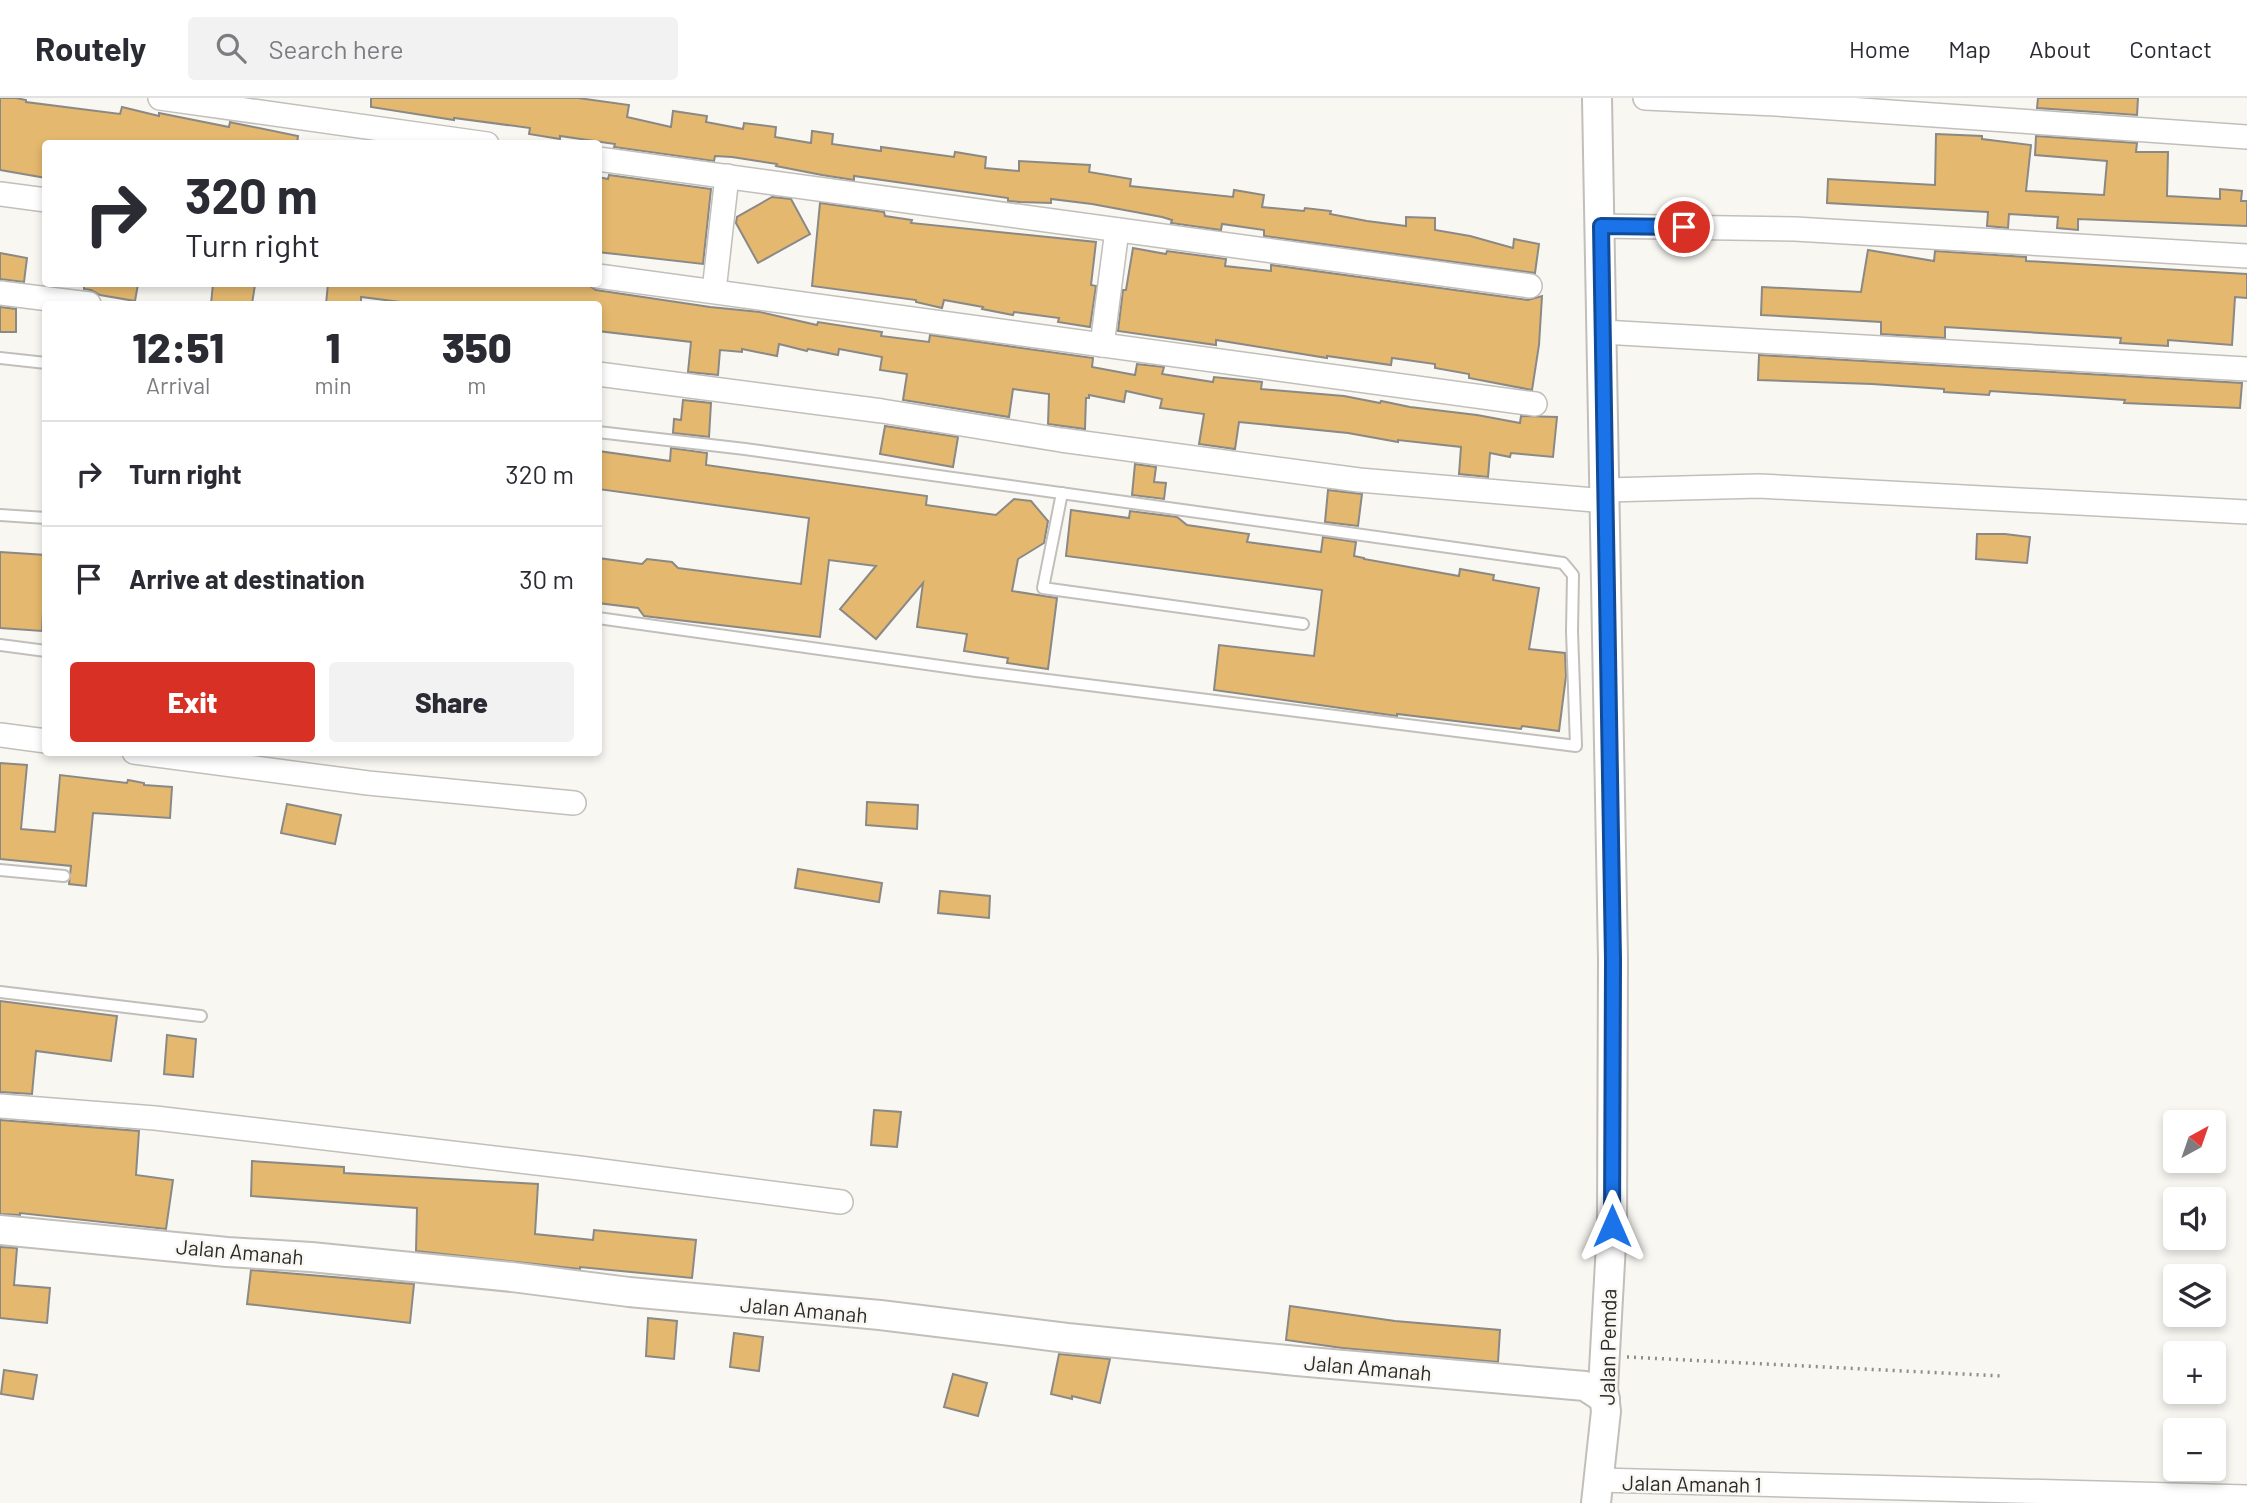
<!DOCTYPE html>
<html lang="en">
<head>
<meta charset="utf-8">
<style>
	:root { --surface:#fff; --page:#f2f2f3; --text:#2b2b33; --muted:#7c7c81; --line:#e1e1e2; --accent:#d93025 }
	body { margin:0; font-family:Barlow,sans-serif; background:var(--page); color:var(--text); height:100vh; display:flex; flex-direction:column; font-size:26px; white-space:nowrap }
	* { box-sizing:border-box; margin:0 }
	p { font-size:23px; color:var(--muted) }
	.icon { flex:none; width:38px; height:38px; fill:none; stroke:currentColor; stroke-width:2; stroke-linecap:round; stroke-linejoin:round }
	.map { position:relative; flex:1; overflow:hidden }
	.details { position:absolute; left:42px; top:203px; width:560px; height:455px; display:flex; flex-direction:column; background:var(--surface); border-radius:7px; box-shadow:0 4px 10px #0003 }
	.details>* { flex:none }
	.hud { position:absolute; left:42px; top:42px; width:560px; height:147px; border-radius:7px; box-shadow:0 4px 10px #0003; background:#fff; color:var(--text); overflow:hidden }
	.needle { width:46px; rotate:40deg }
	.controls { position:absolute; left:2163px; top:1012px; display:grid; gap:14px }
	.controls a { display:grid; place-items:center; width:63px; height:63px; border-radius:7px; background:var(--surface); box-shadow:0 4px 10px #0003; font-size:35px }
	.pin { position:absolute; display:grid; place-items:center; width:60px; height:60px; color:#fff; margin:-30px; border:4px solid #fff; border-radius:50%; box-shadow:0 2px 7px #0007 }
	.me { position:absolute; width:77px; margin:-38px; rotate:0deg; stroke-linejoin:round; filter:drop-shadow(0 0 5px #0008) }
	.turn { display:flex; align-items:center; gap:24px; height:147px; padding:0 28px; font-size:32px }
	.turn .icon { width:91px; height:91px; stroke-width:2.5 }
	.turn b { display:block; font-size:49px; line-height:60px }
	.eta { display:flex; justify-content:space-evenly; align-items:center; height:119px; text-align:center }
	.eta b { font-size:42px; font-weight:800; line-height:49px }
	.action { display:flex; gap:14px; margin-top:auto; padding:14px 28px }
	.action a { flex:1; height:80px; border-radius:7px; background:var(--accent); color:#fff; font-size:28px; font-weight:800; line-height:80px; text-align:center }
	.action a+a { background:var(--page); color:var(--text) }
	ul { padding:0; list-style:none }
	li { display:flex; align-items:center; gap:21px; height:105px; padding:0 28px; border-top:2px solid var(--line) }
	li div { flex:1 }
	li b { display:block; font-size:26px }
	li em { font-style:normal }
	header { display:flex; align-items:center; gap:42px; box-sizing:border-box; height:98px; padding:0 35px; background:var(--surface); border-bottom:2px solid var(--line) }
	header strong { font-size:33px }
	nav { display:flex; gap:38px; margin-inline-start:auto; font-size:24px }
	.search { width:490px; height:63px; background:var(--page); display:flex; align-items:center; gap:18px; box-sizing:border-box; padding:0 24px; border-radius:7px; color:var(--muted); font-size:26px }
	.map>svg:first-child { display:block }
	.building { fill:#e4b86e; stroke:#8b8985; stroke-width:2 }
	.lines { fill:none; stroke-linecap:round; stroke-linejoin:round }
	.service-casing { stroke:#c2bfbb; stroke-width:14 }
	.minor-casing { stroke:#c2bfbb; stroke-width:26 }
	.tertiary-casing { stroke:#c2bfbb; stroke-width:32 }
	.path { stroke:#8e8d8a; stroke-width:3.5; stroke-dasharray:2 5; stroke-linecap:butt }
	.service { stroke:#fff; stroke-width:10 }
	.minor { stroke:#fff; stroke-width:23 }
	.tertiary { stroke:#fff; stroke-width:28 }
	.route-casing { stroke:#114b97; stroke-width:18 }
	.route { stroke:#1a73e8; stroke-width:12 }
	.labels { text-anchor:middle; dominant-baseline:central; stroke-width:5; stroke-linejoin:round; paint-order:stroke }
	.street-label { font-size:21px; fill:#2b2a29; stroke:#f9f7f2 }
</style>
</head>
<body>
<header>
<strong>Routely</strong>
<div class="search"><svg class="icon" aria-label="search" viewBox="0 0 24 24"><circle cx="10" cy="10" r="6"/><path d="M15 15l6 6"/></svg>Search here</div>
<nav><a>Home</a><a>Map</a><a>About</a><a>Contact</a></nav>
</header>
<div class="map">
<svg width="2247" height="1405" viewBox="0 0 2247 1405">
	<rect width="100%" height="100%" fill="#f9f7f2"/>
	<g class="building">
		<path d="M0,0H16L26,2V4L120,16L122,9L159,18V15L229,29L230,24L234,25L298,38L297,46H46V80L0,72Z"/>
		<path d="M371,0H578L629,7L627,19L671,29L673,13L707,18L706,24L743,31L744,25L776,29L775,39L811,45L812,33L833,36L832,46L881,53V49L954,59L955,54L986,59L985,70L1019,73V63L1090,67L1089,74L1131,81L1130,88L1233,99L1234,92L1264,97L1262,109L1304,113L1305,110L1331,113L1330,116L1367,123L1406,128V119L1435,120V132L1470,138L1513,150L1514,141L1539,146L1535,175L1264,138V132L1222,126L1221,132L1171,125L1172,122L1162,119L1092,106L1051,101V105L1020,104L1008,103V100L854,78V82L822,77L776,68L777,66L732,59L715,58L714,63L614,49L615,46L560,38V41L529,36L530,30L454,20V22L371,9Z"/>
		<path d="M2038,0H2138L2137,17L2037,10Z"/>
		<path d="M1936,36L1982,38V41L2031,47L2026,93L2104,97L2107,63L2035,57L2036,38L2137,45L2136,54H2168L2167,98L2220,101V91L2242,93L2241,103H2247V128L2078,121V132L2057,130L2058,119L2009,116L2008,130L1987,128L1988,114L1827,105L1828,81L1935,87Z"/>
		<path d="M609,77L711,91L703,166L598,154V79L608,81Z"/>
		<path d="M772,99L791,101L810,136L758,165L736,125L737,119Z"/>
		<path d="M820,105L884,114L885,118L912,122L911,125L1096,144L1091,187L1096,188L1090,229L1058,224L1059,220L1014,214L1013,217L982,211L983,209L944,202L942,210L916,204V202L812,188Z"/>
		<path d="M1133,150L1166,156L1167,153L1226,161L1225,168L1271,173V167L1528,202L1542,198L1539,247L1532,292L1469,280V276L1435,270V266L1392,260L1391,267L1327,258V260L1216,242V247L1118,233L1123,192H1126Z"/>
		<path d="M1868,152L1934,163L1935,153L2026,159V163L2247,176V200L2235,199L2232,247L2168,242V248L2120,245L2121,240L1945,229V240L1881,236V224L1761,217L1762,189L1861,194Z"/>
		<path d="M0,155L27,160L24,184L0,181Z"/>
		<path d="M84,186H138L135,203L100,197L91,192L84,191Z"/>
		<path d="M213,186L255,187L252,206H211Z"/>
		<path d="M328,186H535L569,188V186H587L596,192L710,209L760,214L817,227L818,224L882,234L881,238L929,244L930,237L1093,260L1092,269L1135,277L1137,266L1164,269L1162,276L1213,284L1214,279L1262,284L1261,291L1344,298L1380,305L1381,303L1410,309L1477,317L1520,325L1521,318L1557,319L1553,359L1511,355L1510,359L1490,355L1488,379L1459,376L1461,349L1398,342V344L1348,335L1239,324L1235,351L1199,346L1204,316L1160,310L1162,301L1126,293L1124,304L1089,297V300H1086L1085,331L1063,328L1048,326L1049,296L1013,291L1009,319L903,302L907,276L880,272L882,259L839,251L838,257L808,251L807,253L779,246L777,258L742,251V254L720,252L718,277L688,274L691,244L598,233V206H416L361,199V206H326Z"/>
		<path d="M0,209L16,211V234H0Z"/>
		<path d="M1759,257L2242,285L2240,310L2124,305L2125,302L1990,293L1989,297L1944,294V291L1872,286L1758,282Z"/>
		<path d="M683,302L711,305L709,339L673,335L674,321L681,322Z"/>
		<path d="M885,328L958,339L953,369L880,356Z"/>
		<path d="M671,350L707,355L706,367L927,398L926,407L996,417L1014,401L1031,403L1048,423L1044,445L1018,461L1012,493L1057,500L1048,571L1007,565L1008,560L964,553L967,536L917,529L923,485L876,541L840,511L876,468L829,462L820,539L644,518L638,510L598,505V460L642,466L647,461L672,464L678,470L801,486L809,420L598,391V353L670,363Z"/>
		<path d="M1135,366L1156,369L1154,384L1166,385L1164,401L1132,397Z"/>
		<path d="M1328,392L1362,396L1358,428L1325,424Z"/>
		<path d="M1071,412L1129,420L1130,413L1177,419L1187,427L1249,436L1247,444L1321,454L1323,439L1356,444L1354,458L1364,460V461L1459,478L1460,471L1494,477L1493,482L1539,490L1529,551L1565,555L1566,578L1559,633L1522,628L1521,631L1397,616V618L1214,592L1219,547L1314,558L1322,492L1066,458Z"/>
		<path d="M1977,436H2005L2030,439L2027,465L1976,461Z"/>
		<path d="M0,454L46,457L42,533L0,530Z"/>
		<path d="M0,665L27,667L21,731L55,734L60,677L127,685L128,682L144,685V687L172,689L170,720L93,715L86,788L69,786L71,768L0,761Z"/>
		<path d="M867,704L918,707L917,731L866,727Z"/>
		<path d="M287,706L341,717L335,746L281,735Z"/>
		<path d="M798,771L882,785L879,804L795,790Z"/>
		<path d="M940,793L990,798L989,820L938,815Z"/>
		<path d="M0,903L117,918L111,963L36,953L32,996L0,994Z"/>
		<path d="M167,937L196,941L193,979L164,976Z"/>
		<path d="M874,1012L901,1014L897,1049L871,1047Z"/>
		<path d="M0,1022L139,1033L136,1077L173,1082L166,1131L20,1115V1117L0,1116Z"/>
		<path d="M252,1063L344,1069V1075L538,1086L535,1136L593,1142L594,1132L696,1142L692,1180L580,1169V1171L416,1153L417,1110L251,1098Z"/>
		<path d="M0,1149L17,1150L14,1187L50,1190L47,1225L0,1220Z"/>
		<path d="M251,1172L414,1186L410,1225L247,1206Z"/>
		<path d="M1290,1208L1395,1223L1500,1232L1498,1264L1342,1250L1286,1242Z"/>
		<path d="M648,1220L677,1223L674,1261L646,1258Z"/>
		<path d="M734,1235L763,1239L759,1273L730,1269Z"/>
		<path d="M1059,1256L1110,1261L1100,1305L1072,1298V1301L1051,1296Z"/>
		<path d="M4,1272L37,1277L33,1301L1,1296Z"/>
		<path d="M953,1276L987,1285L978,1318L944,1309Z"/>
	</g>
	<g class="lines">
		<defs>
			<g id="service">
				<path d="M0,260L46,265"/>
				<path d="M598,334L745,351L1563,465L1573,477L1572,533L1576,648L976,573L598,520"/>
				<path d="M1062,395L1043,490L1303,526"/>
				<path d="M0,417L46,420"/>
				<path d="M0,547L46,553"/>
				<path d="M0,772L64,778"/>
				<path d="M0,894L201,918"/>
			</g>
			<g id="minor">
				<path d="M160,0L487,46"/>
				<path d="M1645,0L1776,6L2247,39"/>
				<path d="M598,61L1530,188"/>
				<path d="M0,96L46,102"/>
				<path d="M1600,128L1795,131L2247,158"/>
				<path d="M598,178L1535,306"/>
				<path d="M714,193L727,78"/>
				<path d="M0,195L89,206"/>
				<path d="M1603,234L2247,271"/>
				<path d="M1102,247L1117,132"/>
				<path d="M598,276L882,313L1061,342L1359,382L1606,403"/>
				<path d="M1606,392L1759,388L2247,414"/>
				<path d="M0,637L46,643"/>
				<path d="M134,654L368,685L574,705"/>
				<path d="M0,1008L155,1020L579,1070L841,1104"/>
				<path d="M1599,1382L2247,1399"/>
			</g>
			<g id="tertiary">
				<path d="M0,1132L227,1154L311,1159L512,1179L629,1194L880,1217L1067,1240L1297,1263L1585,1288L1605,1301"/>
				<path d="M1596,1405L1606,1313L1603,1290L1612,1128L1613,861L1597,0"/>
			</g>
		</defs>
		<use href="#service" class="service-casing"/>
		<use href="#minor" class="minor-casing"/>
		<use href="#tertiary" class="tertiary-casing"/>
		<path class="path" d="M1627,1259L2002,1278"/>
		<use href="#service" class="service"/>
		<use href="#minor" class="minor"/>
		<use href="#tertiary" class="tertiary"/>
	</g>
	<g class="lines">
		<defs>
			<path id="route" d="M1612,1128L1613,862L1601,128L1684,129"/>
		</defs>
		<use href="#route" class="route-casing"/>
		<use href="#route" class="route"/>
	</g>
	<g class="labels">
		<g class="street-label">
			<text transform="translate(240 1153) rotate(5)">Jalan Amanah</text>
			<text transform="translate(804 1211) rotate(5)">Jalan Amanah</text>
			<text transform="translate(1607 1249) rotate(-89)">Jalan Pemda</text>
			<text transform="translate(1368 1269) rotate(5)">Jalan Amanah</text>
			<text transform="translate(1692 1385) rotate(1)">Jalan Amanah 1</text>
		</g>
	</g>
</svg>
<div class="controls">
<a><svg class="needle" viewBox="-14 -14 28 28"><path d="M0-13l5 13h-10z" fill="#e53935"/><path d="M0 13l5-13h-10z" fill="#7c7c81"/></svg></a>
<a><svg class="icon" aria-label="sound" viewBox="0 0 24 24"><path d="M4 9h4l5-4v14l-5-4H4zM17 9q2 3 0 6"/></svg></a>
<a><svg class="icon" aria-label="layers" viewBox="0 0 24 24"><path d="M12 4l9 5-9 5-9-5zM3 14l9 5 9-5"/></svg></a>
<a>+</a>
<a>−</a>
</div>
<div class="pin" style="left:1684px;top:129px;background:#d93025"><svg class="icon" aria-label="arrive" viewBox="0 0 24 24"><path d="M6 21V4h12l-3 4 3 4H6"/></svg></div>
<svg class="me" style="left:1612px;top:1128px" viewBox="-20 -20 40 40"><path d="M0-17L14 15 0 8-14 15z" fill="#1a73e8" stroke="#fff" stroke-width="4"/></svg>
<div class="hud">
<div class="turn"><svg class="icon" aria-label="right" viewBox="0 0 24 24"><path d="M7 20v-9h11M14 6l5 5-5 5"/></svg><div><b>320 m</b>Turn right</div></div>
</div>
<section class="details">
<div class="eta">
<div><b>12:51</b><p>Arrival</p></div>
<div><b>1</b><p>min</p></div>
<div><b>350</b><p>m</p></div>
</div>
<ul>
<li><svg class="icon" aria-label="right" viewBox="0 0 24 24"><path d="M7 20v-9h11M14 6l5 5-5 5"/></svg><div><b>Turn right</b></div><em>320 m</em></li>
<li><svg class="icon" aria-label="arrive" viewBox="0 0 24 24"><path d="M6 21V4h12l-3 4 3 4H6"/></svg><div><b>Arrive at destination</b></div><em>30 m</em></li>
</ul>
<div class="action"><a>Exit</a><a>Share</a></div>
</section>
</div>
</body>
</html>
